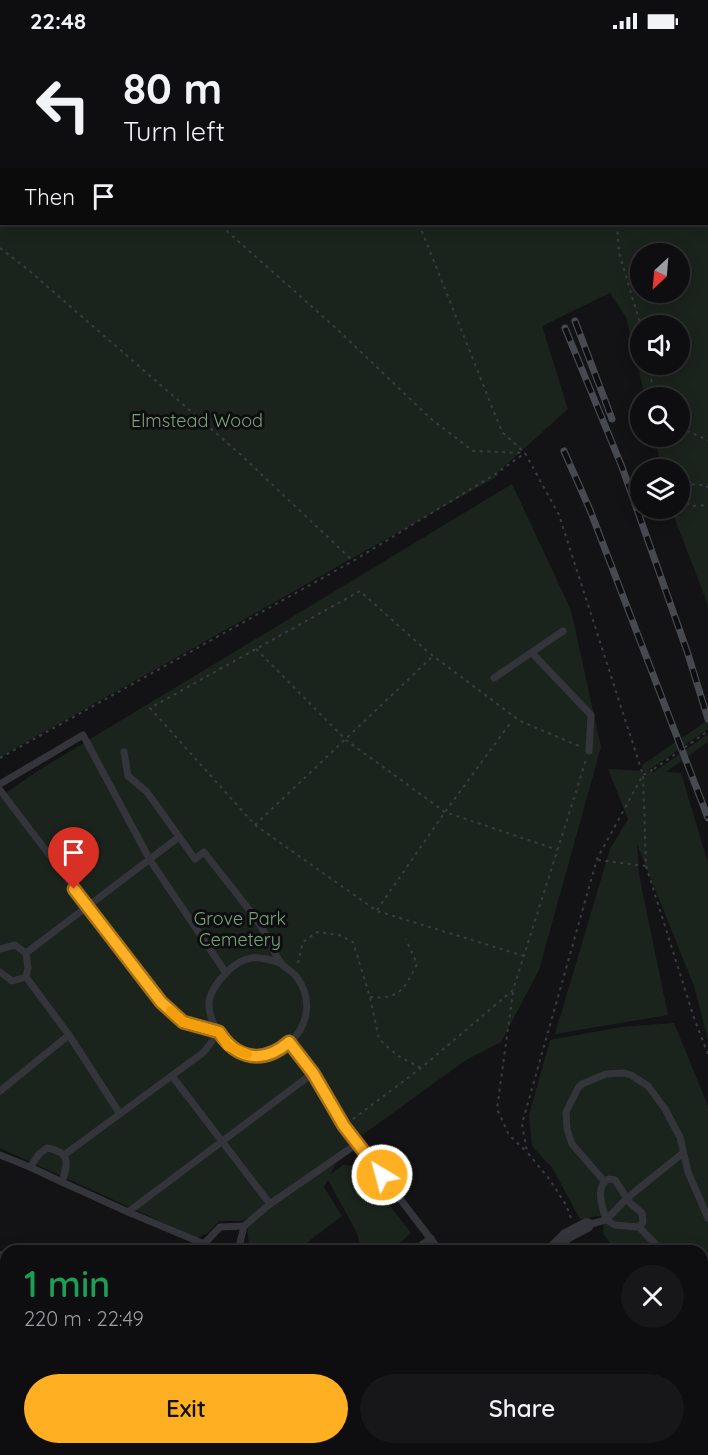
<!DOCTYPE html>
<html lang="en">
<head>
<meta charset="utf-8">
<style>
	:root { --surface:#0e0e10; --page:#171719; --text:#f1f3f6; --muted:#9b9c9f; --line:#2e2e30; --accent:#ffb022 }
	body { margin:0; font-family:Quicksand,sans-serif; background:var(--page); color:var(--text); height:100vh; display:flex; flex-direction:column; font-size:22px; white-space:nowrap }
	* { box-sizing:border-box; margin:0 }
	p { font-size:20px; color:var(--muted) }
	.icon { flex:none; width:33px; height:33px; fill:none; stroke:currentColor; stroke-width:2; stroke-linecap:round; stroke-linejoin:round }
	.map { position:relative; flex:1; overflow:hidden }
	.drawer { position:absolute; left:0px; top:1203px; width:708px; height:210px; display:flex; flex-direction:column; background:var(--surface); border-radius:18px 18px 0 0; box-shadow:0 3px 15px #0003,0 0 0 2px var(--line) }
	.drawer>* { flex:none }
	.guide { position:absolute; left:0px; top:0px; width:708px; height:183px; box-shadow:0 3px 15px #0003,0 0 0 2px var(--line); background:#0e0e10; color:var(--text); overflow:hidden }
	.needle { width:39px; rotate:206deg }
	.fabs { position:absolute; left:630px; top:201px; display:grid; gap:12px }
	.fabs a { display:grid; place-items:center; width:60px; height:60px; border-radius:50%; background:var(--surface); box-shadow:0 3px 15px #0003,0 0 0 2px var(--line); font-size:30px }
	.pin { position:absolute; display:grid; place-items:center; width:51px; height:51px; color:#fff; margin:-62px -26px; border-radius:50% 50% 50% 0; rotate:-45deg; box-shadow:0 0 6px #0007 }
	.pin .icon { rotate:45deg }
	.me { position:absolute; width:66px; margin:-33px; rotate:323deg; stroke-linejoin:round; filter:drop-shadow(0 0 4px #0008) }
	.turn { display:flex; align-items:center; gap:21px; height:126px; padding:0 24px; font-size:27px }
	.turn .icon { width:78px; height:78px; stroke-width:2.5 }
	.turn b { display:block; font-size:42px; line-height:51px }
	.then { display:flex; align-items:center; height:57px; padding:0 24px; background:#0003; gap:12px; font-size:22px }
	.round { display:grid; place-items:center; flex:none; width:63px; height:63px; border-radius:32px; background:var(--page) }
	.headline { display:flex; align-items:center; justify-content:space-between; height:102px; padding:0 24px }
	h1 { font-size:36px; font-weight:600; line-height:45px; color:#1e9e55 }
	.cta { display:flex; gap:12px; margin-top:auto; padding:12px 24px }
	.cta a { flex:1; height:69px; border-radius:36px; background:var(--accent); color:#111; font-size:24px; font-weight:600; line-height:69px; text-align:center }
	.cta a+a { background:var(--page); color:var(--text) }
	.status { display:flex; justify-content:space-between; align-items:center; height:42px; padding:0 30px; background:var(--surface); direction:ltr }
	.status svg { height:16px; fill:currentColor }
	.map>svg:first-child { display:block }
	.green { fill:#1b241c; fill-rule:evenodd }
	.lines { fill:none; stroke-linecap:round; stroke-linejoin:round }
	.path { stroke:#3a3c42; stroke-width:2; stroke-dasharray:3 4.5; stroke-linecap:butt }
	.lane { stroke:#34353b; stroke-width:7 }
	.street { stroke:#34353b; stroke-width:14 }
	.rail-casing { stroke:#474950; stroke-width:7 }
	.rail { stroke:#0e0e10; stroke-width:4.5; stroke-dasharray:14; stroke-linecap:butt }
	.path-bridge { stroke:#3a3c42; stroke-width:2; stroke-dasharray:3 4.5; stroke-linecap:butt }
	.route-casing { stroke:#a67216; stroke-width:15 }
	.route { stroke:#ffb022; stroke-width:10 }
	.slow { stroke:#f59e0b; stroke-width:10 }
	.labels { text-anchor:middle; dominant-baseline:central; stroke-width:6; stroke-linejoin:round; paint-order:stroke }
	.park-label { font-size:18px; fill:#79a47b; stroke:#0e0e10 }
</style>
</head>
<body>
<div class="status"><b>22:48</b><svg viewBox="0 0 49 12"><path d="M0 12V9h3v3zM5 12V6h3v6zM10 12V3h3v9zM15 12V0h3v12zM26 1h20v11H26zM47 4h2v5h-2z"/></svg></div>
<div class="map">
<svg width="708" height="1413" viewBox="0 0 708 1413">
	<rect width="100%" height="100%" fill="#131315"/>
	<g class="green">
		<path d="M0,0H708V563L671,467L680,466V428L662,427L654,395L680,394V356L645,355L626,275L610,251L542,284L568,367L497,431L498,434L0,715ZM2,2H706V182H2ZM640,212H680V250H640ZM640,284H680V322H640Z"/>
		<path d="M512,442L571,568L601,705L539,928L501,1000L466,1018L343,1107L330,1133L343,1123L359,1124L411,1191L391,1209H362L356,1189L328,1138L324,1145L342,1174L296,1209H249L247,1176L242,1179H219L208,1191L197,1196L0,1106V755L39,728Z"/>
		<path d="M708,678V687L648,729L654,730L708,692V700L666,730L681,731L708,821V998L694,944L637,802L639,833L668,973L555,992L610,807L628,777L608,727L643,729L642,723Z"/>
		<path d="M674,981L708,1064V1301L702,1295V1209H617L603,1192L604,1182L600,1174L580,1177L553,1127L532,1104L529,1073L550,998L621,985Z"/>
	</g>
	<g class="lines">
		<g class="path">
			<path d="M48,0L50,2"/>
			<path d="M330,0V2"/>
			<path d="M586,0L587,2"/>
			<path d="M35,2L37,0"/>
			<path d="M0,32L2,31"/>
			<path d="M223,182L228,190L337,287L430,376L473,409L525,411"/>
			<path d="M419,182L502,390L525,411"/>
			<path d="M617,182L619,211L641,284"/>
			<path d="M0,206L26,226L240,412L353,519"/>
			<path d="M649,322L654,356"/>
			<path d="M680,386L708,398"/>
			<path d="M680,451C687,440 696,441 708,445"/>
			<path d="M680,457L692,464L708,463"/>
			<path d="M256,607L346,698L445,770L558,808"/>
			<path d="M0,716L353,519L497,431L525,411L559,473L643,733L646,824L694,976L708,1012"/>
			<path d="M255,783L433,614"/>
			<path d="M598,818L646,824"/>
			<path d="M377,868L445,770L511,680"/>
			<path d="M524,914L377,869L255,783L150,666L360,549L428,610L520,679L579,704"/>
			<path d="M298,921L303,900L317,890L339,893L353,900L370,955L379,997L398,1014L421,1026"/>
			<path d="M513,950L497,1067L509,1093L527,1110"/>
			<path d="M370,955C400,958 405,946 417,922L406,897"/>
			<path d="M353,1077L421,1026L513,948L586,718"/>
			<path d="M571,1176L566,1163L550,1138L527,1110L522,1082L597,817L643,733L654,727"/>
		</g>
		<g class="lane">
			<path d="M532,611L591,673L589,709"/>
			<path d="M494,636L563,589"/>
			<path d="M124,710L128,734L147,750L195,817L204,810C222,834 243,858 260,883C268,895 273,911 282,922C286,927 292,929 296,934C333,984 265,1038 228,1004C224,1000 221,993 218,989C202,964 208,949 228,929C235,922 241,918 251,916C263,915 272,918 282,922"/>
			<path d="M0,742L83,693L150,818L226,931"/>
			<path d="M0,748L161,960L183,980L219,990L204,1010L64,1113"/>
			<path d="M0,907L15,903L26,911"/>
			<path d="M0,930L12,939L26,935L28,926L26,911L179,795"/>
			<path d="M26,935L69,993L120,1072"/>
			<path d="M289,1000L313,1031L344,1084L440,1209"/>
			<path d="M172,1034L270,1162"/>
			<path d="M0,1049L69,993"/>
			<path d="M0,1113L30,1125L39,1112L47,1106C71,1110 68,1121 62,1140L128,1170L313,1031"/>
			<path d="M30,1125L62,1140"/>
			<path d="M608,1137L615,1138L630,1161L642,1171L643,1180L639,1185L615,1183L606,1178C603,1165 594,1146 608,1137Z"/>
			<path d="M604,1139L572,1102L567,1087L566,1070L578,1046L582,1042L606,1032L624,1031L631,1033L648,1044L665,1067L680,1095L688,1130L708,1176"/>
			<path d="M128,1170L221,1209"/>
			<path d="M587,1183L606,1178L627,1156L683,1111"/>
			<path d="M639,1185L662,1209"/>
			<path d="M204,1202L220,1185L244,1184"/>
			<path d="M238,1209L244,1184L270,1162L358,1101"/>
			<path d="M413,1209L431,1196"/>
			<path d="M702,1250L708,1256"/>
			<path d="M0,1309L6,1310"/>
		</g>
		<g class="street">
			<path d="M551,1209L566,1194L587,1183"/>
			<path d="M0,1216L6,1219"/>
			<path d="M0,1383H6"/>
			<path d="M682,1407V1413"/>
			<path d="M355,1413L356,1407"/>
			<path d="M408,1413L410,1407"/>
			<path d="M464,1413L465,1407"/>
		</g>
		<defs>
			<g id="rail">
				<path d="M575,279L612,377"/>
				<path d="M565,286L622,425L687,609L708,677"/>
				<path d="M564,409L590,468L708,776"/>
			</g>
		</defs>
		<use href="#rail" class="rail-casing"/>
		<use href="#rail" class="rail"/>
		<path class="path-bridge" d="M654,727L708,689"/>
	</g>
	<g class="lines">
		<defs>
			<path id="route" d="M74,847L161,960L183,980L219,990C237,1018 264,1022 289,1000L313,1031L344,1084L382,1133"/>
		</defs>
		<use href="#route" class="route-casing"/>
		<use href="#route" class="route"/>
		<path class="slow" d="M171,969L183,980L219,990L228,1004L247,1012"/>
	</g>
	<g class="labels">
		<g class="park-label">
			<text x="197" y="378">Elmstead Wood</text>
			<text x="240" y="876">Grove Park<tspan x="240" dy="21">Cemetery</tspan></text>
		</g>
	</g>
</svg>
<div class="fabs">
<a><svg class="needle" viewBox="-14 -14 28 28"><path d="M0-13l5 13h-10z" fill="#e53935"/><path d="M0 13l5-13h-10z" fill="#9b9c9f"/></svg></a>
<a><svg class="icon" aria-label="sound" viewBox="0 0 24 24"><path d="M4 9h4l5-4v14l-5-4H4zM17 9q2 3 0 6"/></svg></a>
<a><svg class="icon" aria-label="search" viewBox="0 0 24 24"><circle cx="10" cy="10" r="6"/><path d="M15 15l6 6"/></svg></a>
<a><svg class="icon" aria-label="layers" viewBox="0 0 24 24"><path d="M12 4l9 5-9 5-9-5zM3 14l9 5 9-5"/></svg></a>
</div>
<div class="pin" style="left:74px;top:847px;background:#d93025"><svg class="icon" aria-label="arrive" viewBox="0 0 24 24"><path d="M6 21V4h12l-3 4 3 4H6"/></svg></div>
<svg class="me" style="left:382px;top:1133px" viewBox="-20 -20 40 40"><circle r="17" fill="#ffb022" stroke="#fff" stroke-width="3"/><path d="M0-11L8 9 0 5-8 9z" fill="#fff"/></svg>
<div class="guide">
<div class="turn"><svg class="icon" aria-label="left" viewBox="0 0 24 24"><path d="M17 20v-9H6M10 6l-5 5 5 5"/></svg><div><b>80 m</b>Turn left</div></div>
<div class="then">Then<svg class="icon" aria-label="arrive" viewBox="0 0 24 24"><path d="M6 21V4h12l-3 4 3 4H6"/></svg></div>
</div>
<section class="drawer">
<div class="headline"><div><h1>1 min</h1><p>220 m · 22:49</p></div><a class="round"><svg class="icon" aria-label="close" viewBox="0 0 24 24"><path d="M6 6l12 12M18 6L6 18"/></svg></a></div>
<div class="cta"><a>Exit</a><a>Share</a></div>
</section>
</div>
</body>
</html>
